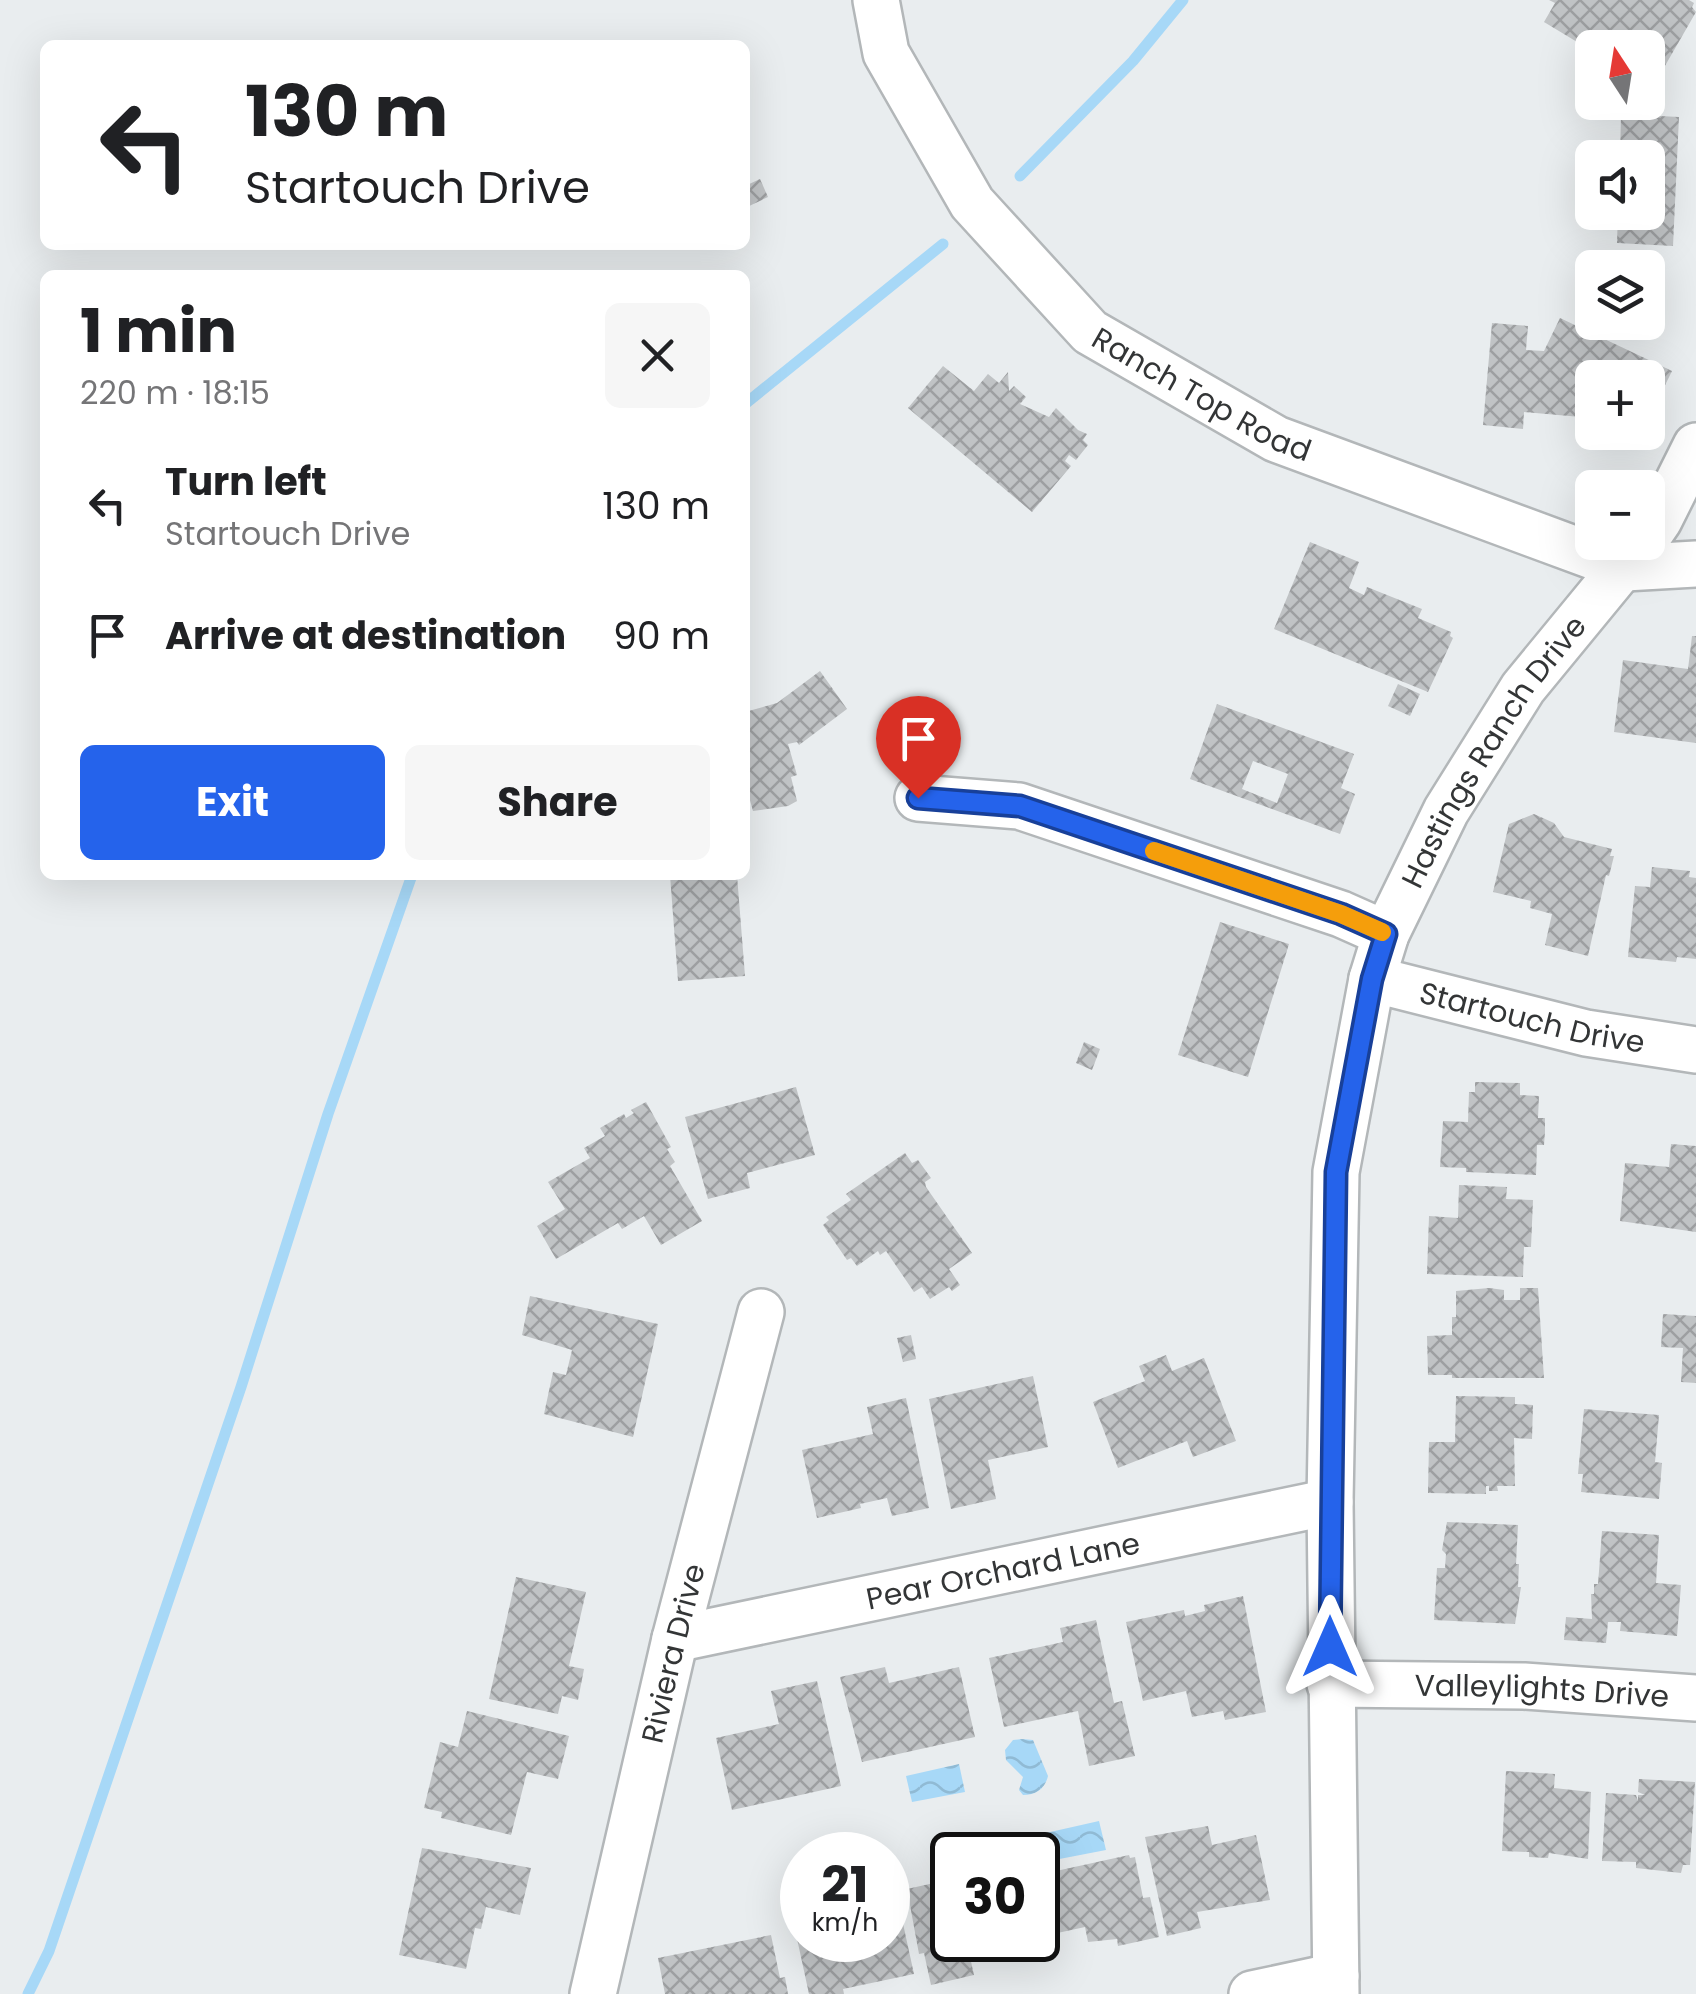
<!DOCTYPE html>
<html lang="en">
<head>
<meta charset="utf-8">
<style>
	:root { --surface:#fff; --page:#f6f6f6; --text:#202124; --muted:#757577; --accent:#2563eb }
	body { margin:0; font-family:Poppins,sans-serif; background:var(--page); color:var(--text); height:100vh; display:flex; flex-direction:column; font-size:38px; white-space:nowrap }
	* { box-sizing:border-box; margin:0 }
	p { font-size:32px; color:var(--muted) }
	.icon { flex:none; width:55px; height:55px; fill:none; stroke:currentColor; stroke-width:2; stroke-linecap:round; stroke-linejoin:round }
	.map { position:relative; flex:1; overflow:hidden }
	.side { position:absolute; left:40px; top:270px; width:710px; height:610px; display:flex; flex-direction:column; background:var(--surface); border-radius:15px; box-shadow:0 10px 40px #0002 }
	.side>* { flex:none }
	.banner { position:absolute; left:40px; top:40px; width:710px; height:210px; border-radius:15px; box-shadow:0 10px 40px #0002; background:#fff; color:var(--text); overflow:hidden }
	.needle { width:65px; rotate:348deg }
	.buttons { position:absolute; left:1575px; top:30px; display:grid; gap:20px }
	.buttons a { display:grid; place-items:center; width:90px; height:90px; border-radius:15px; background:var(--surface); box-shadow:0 10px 40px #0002; font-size:50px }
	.speed { position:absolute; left:780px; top:1832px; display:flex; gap:20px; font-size:50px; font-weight:700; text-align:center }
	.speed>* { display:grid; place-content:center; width:130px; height:130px; border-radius:50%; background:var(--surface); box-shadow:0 10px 40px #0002; line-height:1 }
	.speed small { font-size:25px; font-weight:400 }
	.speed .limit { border:5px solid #111; border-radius:15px; background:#fff; color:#111 }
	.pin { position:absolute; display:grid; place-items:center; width:85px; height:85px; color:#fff; margin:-102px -42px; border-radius:50% 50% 50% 0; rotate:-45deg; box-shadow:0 0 10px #0007 }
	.pin .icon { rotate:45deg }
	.me { position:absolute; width:110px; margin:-55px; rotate:0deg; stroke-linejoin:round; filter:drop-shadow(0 0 8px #0008) }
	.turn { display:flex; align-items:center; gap:35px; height:210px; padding:0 40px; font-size:45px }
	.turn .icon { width:130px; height:130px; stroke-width:2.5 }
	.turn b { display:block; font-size:70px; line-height:85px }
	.round { display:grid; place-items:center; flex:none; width:105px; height:105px; border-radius:15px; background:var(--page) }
	.head { display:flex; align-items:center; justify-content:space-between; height:170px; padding:0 40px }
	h1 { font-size:60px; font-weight:700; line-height:75px }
	.primary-button { display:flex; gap:20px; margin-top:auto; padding:20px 40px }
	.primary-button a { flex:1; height:115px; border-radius:15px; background:var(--accent); color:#fff; font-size:40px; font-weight:700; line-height:115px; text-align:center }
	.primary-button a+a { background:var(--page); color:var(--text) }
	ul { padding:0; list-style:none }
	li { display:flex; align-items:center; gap:30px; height:130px; padding:0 40px }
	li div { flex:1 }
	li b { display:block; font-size:38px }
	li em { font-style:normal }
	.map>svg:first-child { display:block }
	.water { fill:url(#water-waves) }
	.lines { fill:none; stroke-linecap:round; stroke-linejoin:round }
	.stream { stroke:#a7d8f7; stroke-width:11 }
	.building { fill:url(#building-cross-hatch); fill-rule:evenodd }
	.street-casing { stroke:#b3b7b9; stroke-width:50 }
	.street { stroke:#fff; stroke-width:45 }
	.route-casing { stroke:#184099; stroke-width:25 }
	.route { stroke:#2563eb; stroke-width:18 }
	.slow { stroke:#f59e0b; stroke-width:18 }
	.labels { text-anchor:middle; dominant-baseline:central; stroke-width:10; stroke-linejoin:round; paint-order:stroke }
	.street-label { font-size:30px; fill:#333536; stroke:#e9edef }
</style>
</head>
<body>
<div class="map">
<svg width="1696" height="1994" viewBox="0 0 1696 1994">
	<defs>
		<pattern id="water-waves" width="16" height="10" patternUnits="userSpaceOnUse" patternTransform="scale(2.5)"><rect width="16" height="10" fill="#a7d8f7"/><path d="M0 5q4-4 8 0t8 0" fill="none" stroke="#90bad4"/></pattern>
		<pattern id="building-cross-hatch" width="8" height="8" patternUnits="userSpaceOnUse" patternTransform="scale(2.5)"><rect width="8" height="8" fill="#c0c3c5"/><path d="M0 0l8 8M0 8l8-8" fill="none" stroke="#9d9fa1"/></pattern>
	</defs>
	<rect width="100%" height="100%" fill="#e9edef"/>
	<g class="water">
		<path d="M1022,1739L1033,1740L1048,1776C1045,1789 1036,1795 1023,1795L1019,1790L1023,1777L1006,1760L1005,1750L1013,1740Z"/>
		<path d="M959,1764L965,1792L912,1802L906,1776Z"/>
		<path d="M1099,1821L1106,1850L1044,1862L1037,1835Z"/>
	</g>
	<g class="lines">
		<g class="stream">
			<path d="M1020,176L1133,61L1183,0"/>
			<path d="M745,404L943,244"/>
			<path d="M28,1994L49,1951L241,1387L328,1114L412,875"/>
		</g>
	</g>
	<g class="building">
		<path d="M1549,0H1689L1694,3L1692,7L1696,12L1662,71L1657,68L1648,84V48H1592V51L1544,22L1555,3Z"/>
		<path d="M1621,114L1679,117L1673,246L1617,243L1618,212H1648V158H1620Z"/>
		<path d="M760,179L768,197L745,208V186Z"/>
		<path d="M1560,318L1672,371L1648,420V378H1592V418L1524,412L1523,429L1483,425L1492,323L1528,326L1526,350L1544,351Z"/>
		<path d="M943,366L974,391L988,374L999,383L1008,372L1009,391L1014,386L1026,397L1020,404L1049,417L1056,408L1078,430L1087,434L1083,440L1088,445L1076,460L1069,455L1065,461L1071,466L1032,512L908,408Z"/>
		<path d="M1310,542L1359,562L1349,588L1364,595L1367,587L1422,609L1418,618L1451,632L1450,636L1453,638L1428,692L1274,629Z"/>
		<path d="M1692,636H1696V743L1614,732L1623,660L1688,669Z"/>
		<path d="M820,671L847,709L799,745L797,742L788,744L797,775L791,777L797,801L788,806L753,811L749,797L745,798V712L777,703Z"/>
		<path d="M1398,684L1420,694L1410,716L1388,706Z"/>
		<path d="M1217,704L1354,754L1341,788L1355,794L1340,834L1190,779ZM1253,761L1288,774L1277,803L1242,789Z"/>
		<path d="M1534,814L1554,823L1564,837L1612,849L1610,856H1614L1609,876L1606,875L1588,956L1545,945L1552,914L1530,908L1531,901L1493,892L1509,824Z"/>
		<path d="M1652,867L1690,871L1689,877L1696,878V959L1677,957L1676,962L1628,957L1635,886L1650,887Z"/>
		<path d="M670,875H737L745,976L678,981Z"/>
		<path d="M1220,922L1289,944L1248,1077L1178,1055Z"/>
		<path d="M1084,1042L1100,1049L1092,1070L1076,1063Z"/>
		<path d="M1475,1082L1520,1083V1095L1539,1096L1538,1118H1545V1132L1544,1145H1537L1536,1175L1466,1172V1168L1440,1167L1443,1121L1468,1122L1469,1092H1475Z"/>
		<path d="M796,1087L815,1155L747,1173L750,1188L708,1199L685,1117Z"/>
		<path d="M646,1102L671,1147L667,1149L675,1162L670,1166L702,1221L661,1245L644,1216L622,1229L618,1223L556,1259L537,1226L565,1209L548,1182L590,1158L584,1148L605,1136L600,1128L624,1114L626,1118L634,1113L631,1110Z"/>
		<path d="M1671,1144L1696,1146V1232L1620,1221L1625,1163L1669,1167Z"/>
		<path d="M905,1153L912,1163L918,1160L931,1178L925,1182L926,1187L972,1253L949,1269L960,1285L952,1291L949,1287L930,1299L922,1287L914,1292L886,1251L880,1255L878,1251L857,1266L851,1258L847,1260L823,1225L829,1220L826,1217L851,1200L846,1194Z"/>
		<path d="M1459,1185L1507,1187L1506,1199L1533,1200L1531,1247H1524L1523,1277L1427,1274L1429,1216L1458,1218Z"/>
		<path d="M1489,1288L1504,1290V1300H1520V1288H1538L1544,1378H1452V1375H1428L1427,1336L1452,1335V1317H1456V1291Z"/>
		<path d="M530,1296L658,1324L633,1437L544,1414L553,1372L566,1375L572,1350L522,1335Z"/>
		<path d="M1663,1314L1696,1316V1383L1681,1382L1683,1348L1661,1347Z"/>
		<path d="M911,1335L916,1359L903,1362L897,1338Z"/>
		<path d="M1166,1355L1172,1371L1204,1358L1236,1441L1193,1457L1187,1441L1118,1468L1093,1402L1145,1381L1139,1366Z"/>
		<path d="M1033,1376L1048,1447L988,1460L996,1499L951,1509L929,1399Z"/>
		<path d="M1456,1396L1515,1397V1404L1533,1405L1532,1439L1514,1438L1515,1486H1497L1498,1491H1489V1486H1486V1494L1428,1493L1429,1442H1455Z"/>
		<path d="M906,1398L929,1508L892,1516L887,1498L860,1504L861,1508L817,1518L802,1450L873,1434L867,1407Z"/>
		<path d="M1584,1409L1659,1415L1655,1462L1662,1463L1659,1499L1581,1492L1583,1474H1578Z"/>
		<path d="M1447,1522L1518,1525L1516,1564H1519L1518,1587H1521L1515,1624L1434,1620L1437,1568H1445L1446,1554L1442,1550Z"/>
		<path d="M1602,1531L1659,1535L1656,1583L1681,1585L1677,1636L1620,1631L1621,1622H1608L1606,1643L1564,1640L1566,1617L1592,1619L1591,1594H1594V1584H1598Z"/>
		<path d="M516,1577L586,1592L569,1666L584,1669L578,1700L562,1696L558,1714L489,1699Z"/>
		<path d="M1243,1596L1266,1712L1225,1720L1223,1711L1192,1717L1186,1691L1143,1701L1126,1622L1184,1610L1185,1616L1205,1611L1204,1605Z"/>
		<path d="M1096,1620L1114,1703L1122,1701L1135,1756L1089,1766L1078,1711L1004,1727L989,1658L1063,1642L1060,1628Z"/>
		<path d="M885,1667L889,1683L959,1667L975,1737L862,1762L840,1677Z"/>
		<path d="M817,1681L841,1786L732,1810L716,1738L779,1724L771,1691Z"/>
		<path d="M467,1711L569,1736L558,1779L527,1772L511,1835L441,1818L442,1812L424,1808L440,1742L458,1747Z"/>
		<path d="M1506,1771L1555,1774L1554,1788L1591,1792L1588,1859L1549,1853L1548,1858L1529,1857V1852L1502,1851Z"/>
		<path d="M1639,1779L1695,1782L1690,1865H1683L1681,1873L1636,1868V1862L1602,1861L1606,1793L1636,1795L1638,1801V1795H1645L1638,1792Z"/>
		<path d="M1208,1826L1212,1845L1256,1835L1270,1900L1197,1912L1201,1928L1167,1936L1145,1837Z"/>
		<path d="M422,1848L531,1868L520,1915L486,1907L481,1929L475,1928L466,1969L399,1955Z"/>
		<path d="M1129,1855L1130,1858L1135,1857L1143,1898L1150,1897L1159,1937L1118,1946L1117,1939L1088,1942L1085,1927L1039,1937L1038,1875Z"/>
		<path d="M952,1879V1940L999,1942L968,1948L974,1975L931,1985L924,1953L919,1954L907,1889Z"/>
		<path d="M802,1908V1940H888V1913L900,1910L914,1974L843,1989L844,1994H809L791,1911Z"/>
		<path d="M771,1935L780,1978L785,1977L788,1994H665L658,1958Z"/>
	</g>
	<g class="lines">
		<defs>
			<g id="street">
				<path id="s1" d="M876,0L886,53L972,203L1090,332L1276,439L1625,568L1696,564"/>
				<path d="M1648,536L1659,520L1696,446"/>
				<path d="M918,798L1019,806L1341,914L1386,934"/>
				<path id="s2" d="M1372,979L1586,1033L1696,1050"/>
				<path id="s3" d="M675,1639L1330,1502"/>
				<path id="s4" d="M1330,1684L1524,1686L1696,1698"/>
				<path id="s5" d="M593,1994L675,1639L761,1312"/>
				<path d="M1252,1994L1336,1976"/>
				<path id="s6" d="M1336,1994L1330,1502L1336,1172L1372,979L1386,934L1446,811L1523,688L1643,542"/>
			</g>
		</defs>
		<use href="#street" class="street-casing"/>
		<use href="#street" class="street"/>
	</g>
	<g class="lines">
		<defs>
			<path id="route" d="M918,798L1020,806L1341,914L1386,934L1372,979L1336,1172L1330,1647"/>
		</defs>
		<use href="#route" class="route-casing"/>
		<use href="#route" class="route"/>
		<path class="slow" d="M1154,851L1341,914L1382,932"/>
	</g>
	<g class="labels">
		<g class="street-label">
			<text stroke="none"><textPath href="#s1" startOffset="530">Ranch Top Road</textPath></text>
			<text stroke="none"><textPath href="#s6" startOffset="1278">Hastings Ranch Drive</textPath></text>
			<text stroke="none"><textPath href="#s2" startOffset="165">Startouch Drive</textPath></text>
			<text stroke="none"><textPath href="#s3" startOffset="335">Pear Orchard Lane</textPath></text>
			<text stroke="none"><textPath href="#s5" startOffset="350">Riviera Drive</textPath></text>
			<text stroke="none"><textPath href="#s4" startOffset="212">Valleylights Drive</textPath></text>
		</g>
	</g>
</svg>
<div class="buttons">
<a><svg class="needle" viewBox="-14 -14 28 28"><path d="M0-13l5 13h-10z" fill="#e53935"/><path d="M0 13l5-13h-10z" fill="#757577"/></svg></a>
<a><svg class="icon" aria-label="sound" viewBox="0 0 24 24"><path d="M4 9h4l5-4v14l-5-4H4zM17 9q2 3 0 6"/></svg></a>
<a><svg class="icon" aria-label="layers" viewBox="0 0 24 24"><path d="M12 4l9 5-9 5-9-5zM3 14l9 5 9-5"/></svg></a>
<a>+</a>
<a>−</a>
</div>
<div class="speed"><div>21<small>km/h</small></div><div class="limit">30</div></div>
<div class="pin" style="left:918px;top:798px;background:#d93025"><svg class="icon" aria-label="arrive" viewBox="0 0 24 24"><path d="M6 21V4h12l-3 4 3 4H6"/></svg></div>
<svg class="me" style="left:1330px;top:1647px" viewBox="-20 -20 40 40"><path d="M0-17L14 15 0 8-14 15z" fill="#2563eb" stroke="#fff" stroke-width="4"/></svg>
<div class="banner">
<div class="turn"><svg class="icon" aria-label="left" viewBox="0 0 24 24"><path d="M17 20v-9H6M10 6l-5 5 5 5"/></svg><div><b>130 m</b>Startouch Drive</div></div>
</div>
<section class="side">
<div class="head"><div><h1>1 min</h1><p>220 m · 18:15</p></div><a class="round"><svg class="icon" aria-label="close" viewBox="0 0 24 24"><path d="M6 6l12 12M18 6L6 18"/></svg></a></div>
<ul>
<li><svg class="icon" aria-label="left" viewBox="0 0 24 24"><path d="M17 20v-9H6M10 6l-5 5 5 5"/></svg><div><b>Turn left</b><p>Startouch Drive</p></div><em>130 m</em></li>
<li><svg class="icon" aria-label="arrive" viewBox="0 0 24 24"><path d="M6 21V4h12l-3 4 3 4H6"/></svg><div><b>Arrive at destination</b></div><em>90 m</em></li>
</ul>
<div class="primary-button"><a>Exit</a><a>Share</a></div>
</section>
</div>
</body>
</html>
